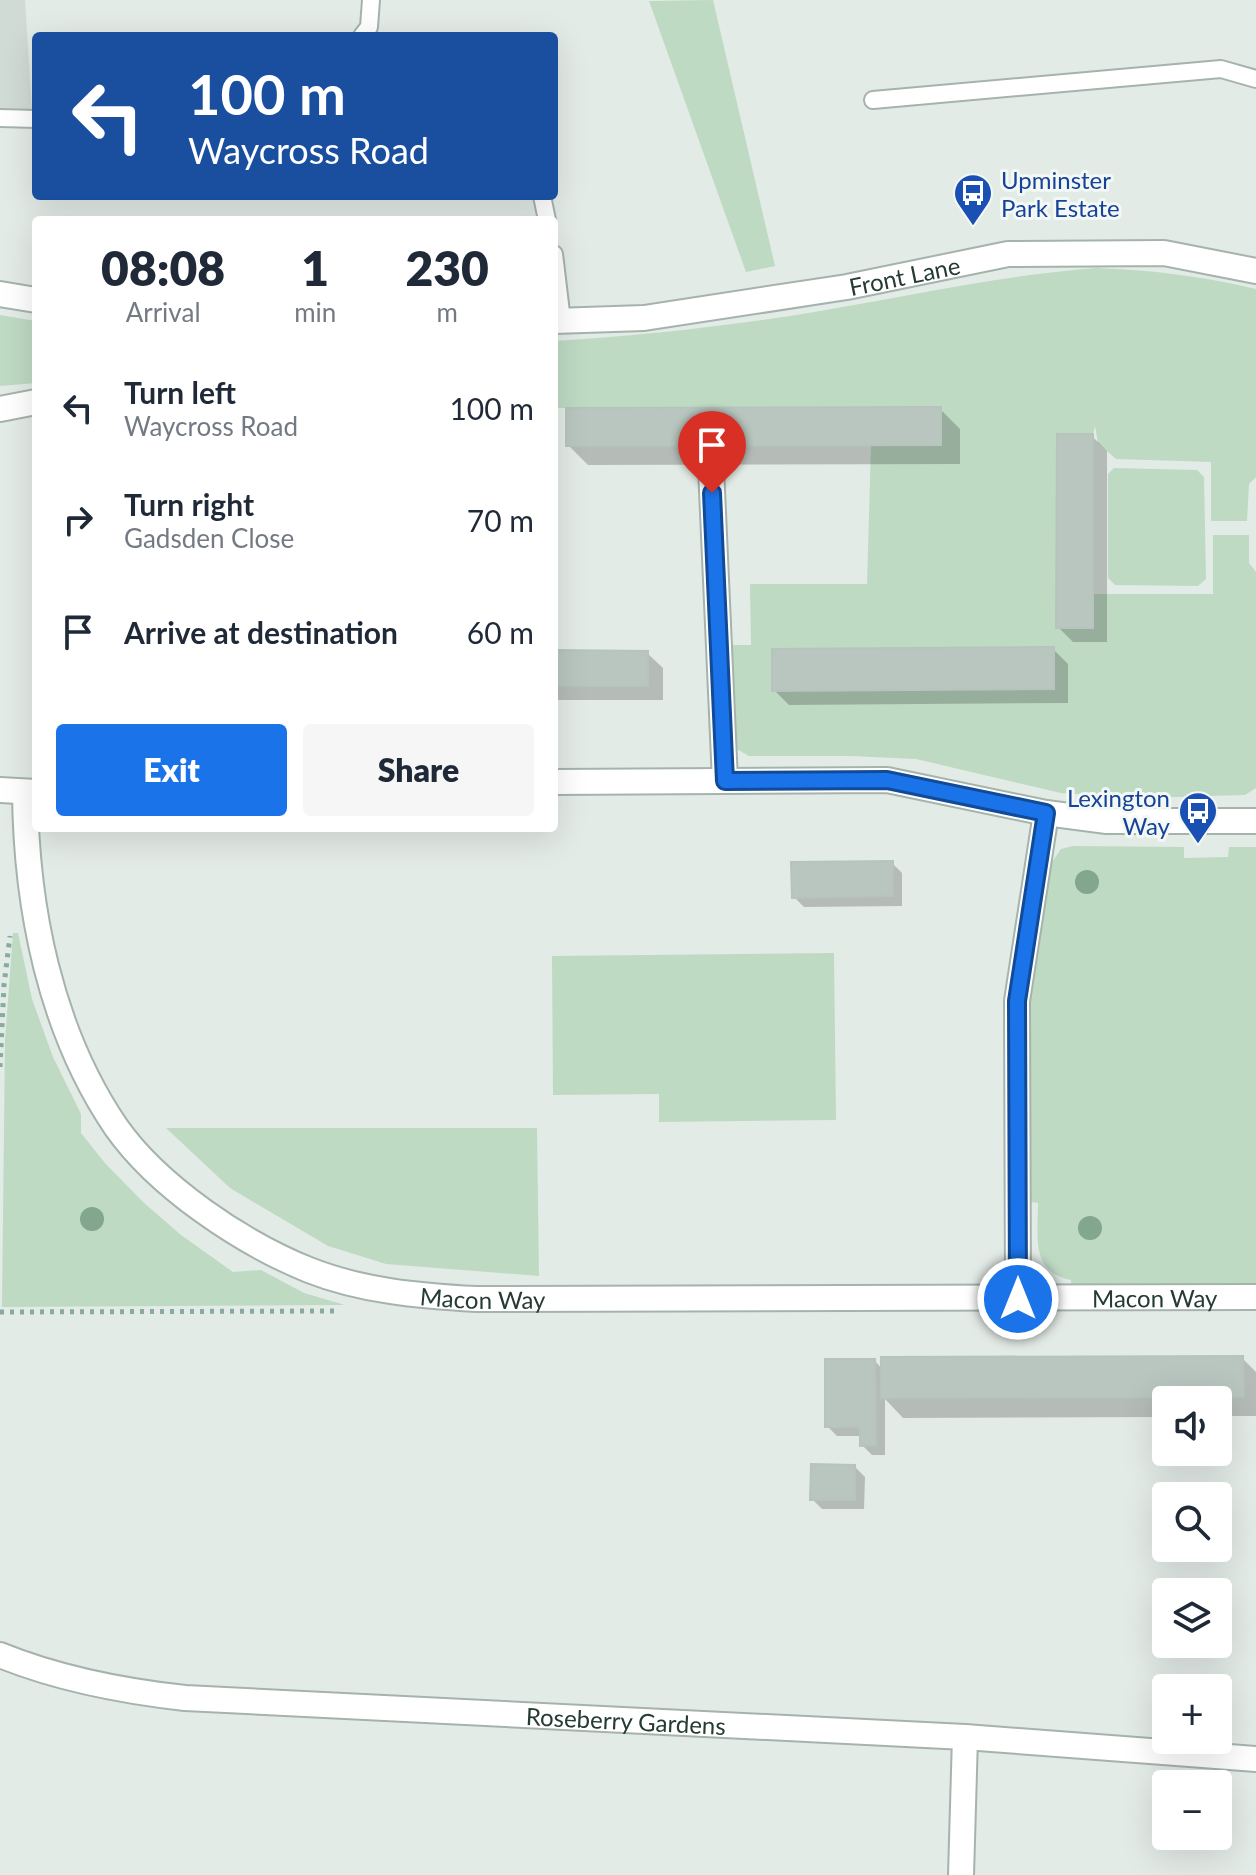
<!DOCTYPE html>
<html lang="en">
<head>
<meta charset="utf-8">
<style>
	:root { --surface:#fff; --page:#f6f6f7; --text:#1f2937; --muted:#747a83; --accent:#1a73e8 }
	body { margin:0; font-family:Lato,sans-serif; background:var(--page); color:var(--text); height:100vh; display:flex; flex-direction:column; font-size:30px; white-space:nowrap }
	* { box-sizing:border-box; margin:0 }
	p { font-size:26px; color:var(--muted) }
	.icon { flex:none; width:44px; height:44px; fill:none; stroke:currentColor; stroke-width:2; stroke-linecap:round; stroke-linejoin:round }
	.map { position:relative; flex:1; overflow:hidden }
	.sheet { position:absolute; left:32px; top:216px; width:526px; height:616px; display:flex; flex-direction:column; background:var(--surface); border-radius:8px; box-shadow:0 8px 32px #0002 }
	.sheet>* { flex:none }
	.guide { position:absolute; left:32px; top:32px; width:526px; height:168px; border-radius:8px; box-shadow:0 8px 32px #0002; background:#1a4fa0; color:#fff; overflow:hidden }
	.fabs { position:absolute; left:1152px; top:1386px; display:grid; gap:16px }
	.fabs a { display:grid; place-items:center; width:80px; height:80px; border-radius:8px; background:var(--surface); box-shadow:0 8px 32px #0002; font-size:40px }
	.pin { position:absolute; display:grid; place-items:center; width:68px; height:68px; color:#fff; margin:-82px -34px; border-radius:50% 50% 50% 0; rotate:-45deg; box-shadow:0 0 8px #0007 }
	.pin .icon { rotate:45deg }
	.me { position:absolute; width:88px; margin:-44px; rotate:0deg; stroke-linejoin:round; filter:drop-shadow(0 0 6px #0008) }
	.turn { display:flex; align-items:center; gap:28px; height:168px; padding:0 24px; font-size:36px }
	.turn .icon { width:104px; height:104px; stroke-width:2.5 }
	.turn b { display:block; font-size:56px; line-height:68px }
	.eta { display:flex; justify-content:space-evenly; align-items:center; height:136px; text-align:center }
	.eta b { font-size:48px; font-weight:800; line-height:56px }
	.button { display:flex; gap:16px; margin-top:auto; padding:16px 24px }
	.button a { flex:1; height:92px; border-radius:8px; background:var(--accent); color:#fff; font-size:32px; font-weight:800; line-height:92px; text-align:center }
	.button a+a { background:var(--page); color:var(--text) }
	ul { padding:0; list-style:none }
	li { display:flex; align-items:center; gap:24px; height:112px; padding:0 24px }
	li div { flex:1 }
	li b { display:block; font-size:30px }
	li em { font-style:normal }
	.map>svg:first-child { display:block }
	.built { fill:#d1dbd6 }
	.green { fill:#bedac3 }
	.shadow { fill:#0003 }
	.building { fill:#b9c6c0; stroke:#b6c4bd; stroke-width:2 }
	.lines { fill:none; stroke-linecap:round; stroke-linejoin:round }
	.service-casing { stroke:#a6b3ad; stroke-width:20 }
	.minor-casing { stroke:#a6b3ad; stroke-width:28 }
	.path { stroke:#87ab9d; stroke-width:5; stroke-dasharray:4 6; stroke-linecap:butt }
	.service { stroke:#fff; stroke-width:16 }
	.minor { stroke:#fff; stroke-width:24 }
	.tree { fill:#82a68e }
	.route-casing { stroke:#114b97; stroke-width:20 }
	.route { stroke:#1a73e8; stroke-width:14 }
	.labels { text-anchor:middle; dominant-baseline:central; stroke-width:6; stroke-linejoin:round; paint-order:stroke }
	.transit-label { font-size:24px; fill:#164399; stroke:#f3f8f5; text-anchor:start }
	.street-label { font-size:24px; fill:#253b33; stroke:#f3f8f5 }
</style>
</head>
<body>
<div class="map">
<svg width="1256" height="1875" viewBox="0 0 1256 1875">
	<rect width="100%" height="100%" fill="#e3ebe7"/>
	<path class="built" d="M0,0H25L32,111L0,121Z"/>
	<g class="green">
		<path d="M713,0L775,266L746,272L649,1Z"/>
		<path d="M1096,268C1151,270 1202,276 1256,289V477L1249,484L1247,521H1211V462L1116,459L1098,443L1095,426L1093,434H1057L1056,627L1092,628L1093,594H1213V535H1249V563L1256,572V788L1245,795L1139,798L1061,793L916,759L850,756H749L735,748L728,645H751L750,584H867L871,445H941V407L554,408V341C633,336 711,328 790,316C892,300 993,276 1096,268Z"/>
		<path d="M0,315L36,321V383L0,386Z"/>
		<path d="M1114,468L1197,470L1204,477L1206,579L1198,586L1115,585L1108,578V474Z"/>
		<path d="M1073,846L1184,847V858L1228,857L1229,847H1256V1286L1071,1287V1280C1030,1272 1038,1236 1038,1203L1031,1202V999L1052,862L1061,849Z"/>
		<path d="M13,933H18L32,999L53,1057L81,1114V1133L105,1163L143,1202L181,1235L233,1272L261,1270L304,1293L345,1305L2,1307L5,1040Z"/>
		<path d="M834,953L836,1120L659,1122V1094L553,1095L552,956Z"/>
		<path d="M166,1128H537L539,1276L386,1264L328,1246L230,1188Z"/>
	</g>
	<g class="shadow">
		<path d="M940,409L960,429V464L588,465L568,445Z"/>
		<path d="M1092,436L1107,451V642H1073L1058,627Z"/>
		<path d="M1053,649L1068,664V703L789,705L774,690Z"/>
		<path d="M554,653H647L663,668V700H554Z"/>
		<path d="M892,863L902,873V906L804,907L794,897Z"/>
		<path d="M1242,1358L1256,1372V1416H1218V1400H1166V1417L903,1418L885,1399V1455H872L862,1445V1436H837L827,1426L875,1361L883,1370Z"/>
		<path d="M855,1467L865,1477L864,1509H822L812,1499Z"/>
	</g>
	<g class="building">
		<path d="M941,407V445L566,446V408Z"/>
		<path d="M1057,434H1093V628H1056Z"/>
		<path d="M1054,647V689L772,691V649Z"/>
		<path d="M554,650L648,651V686H554Z"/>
		<path d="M893,861V896L792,898L791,862Z"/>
		<path d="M1243,1356L1244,1397L881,1398V1357Z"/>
		<path d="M825,1359H875L876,1445L860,1446V1427H825Z"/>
		<path d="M811,1464L855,1465V1500H810Z"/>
	</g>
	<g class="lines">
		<defs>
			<g id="service">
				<path d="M362,36L369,27L371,0"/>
				<path d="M873,100L1221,69L1256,79"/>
				<path d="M0,118L36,119"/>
				<path d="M542,196L547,220"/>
				<path d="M554,254L562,321"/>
			</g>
			<g id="minor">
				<path d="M0,294L36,300"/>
				<path id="s1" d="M554,321L644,318L847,287L1008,254L1164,253L1256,271"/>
				<path d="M0,409L36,402"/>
				<path d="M711,468L725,781"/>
				<path d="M554,782L887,780L1046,813L1107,821H1256"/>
				<path d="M0,790L36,792"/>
				<path id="s2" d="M25,792C26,907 50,1030 116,1127C158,1187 242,1243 309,1270C362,1291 420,1296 476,1299L1256,1297"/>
				<path d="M1018,1299L1017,1001L1046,813"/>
				<path id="s3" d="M0,1655C59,1679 122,1691 185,1698L965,1737L1256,1759"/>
				<path d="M961,1875L965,1737"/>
			</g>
		</defs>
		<use href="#service" class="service-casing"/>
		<use href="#minor" class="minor-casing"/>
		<g class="path">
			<path d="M0,1067L4,985L10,936"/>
			<path d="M0,1312L335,1311"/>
		</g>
		<use href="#service" class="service"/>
		<use href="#minor" class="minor"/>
	</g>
	<g class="tree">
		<circle cx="1087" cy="882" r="12"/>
		<circle cx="92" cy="1219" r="12"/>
		<circle cx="1090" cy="1228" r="12"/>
	</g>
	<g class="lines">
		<defs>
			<path id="route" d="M712,493L725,781L887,780L1046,813L1017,1001L1018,1299"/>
		</defs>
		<use href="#route" class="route-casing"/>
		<use href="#route" class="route"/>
	</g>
	<defs>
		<symbol id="bus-pin" viewBox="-11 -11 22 30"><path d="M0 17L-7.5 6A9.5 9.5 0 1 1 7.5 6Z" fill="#1a4fb4" stroke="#f3f8f5"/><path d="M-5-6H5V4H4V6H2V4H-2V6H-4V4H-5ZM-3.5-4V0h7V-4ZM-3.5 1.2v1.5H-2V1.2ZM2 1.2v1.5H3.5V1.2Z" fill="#fff"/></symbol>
	</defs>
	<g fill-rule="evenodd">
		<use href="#bus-pin" x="951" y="171" width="44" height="60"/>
		<use href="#bus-pin" x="1176" y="789" width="44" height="60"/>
	</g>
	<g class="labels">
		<g class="transit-label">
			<text x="1001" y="179">Upminster<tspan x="1001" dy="28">Park Estate</tspan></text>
			<text x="1170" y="797" text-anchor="end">Lexington<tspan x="1170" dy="28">Way</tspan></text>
		</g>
		<g class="street-label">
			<text stroke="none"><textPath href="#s1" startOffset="354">Front Lane</textPath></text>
			<text stroke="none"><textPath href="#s2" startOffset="772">Macon Way</textPath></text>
			<text stroke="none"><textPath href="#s2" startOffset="1444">Macon Way</textPath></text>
			<text stroke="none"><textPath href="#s3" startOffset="632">Roseberry Gardens</textPath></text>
		</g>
	</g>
</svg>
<div class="fabs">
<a><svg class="icon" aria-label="sound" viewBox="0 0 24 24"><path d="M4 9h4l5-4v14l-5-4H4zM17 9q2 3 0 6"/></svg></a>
<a><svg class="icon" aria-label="search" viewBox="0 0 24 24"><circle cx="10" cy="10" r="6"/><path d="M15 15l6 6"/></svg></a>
<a><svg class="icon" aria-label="layers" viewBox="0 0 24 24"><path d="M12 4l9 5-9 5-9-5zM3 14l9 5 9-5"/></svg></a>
<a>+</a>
<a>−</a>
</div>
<div class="pin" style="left:712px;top:493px;background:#d93025"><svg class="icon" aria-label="arrive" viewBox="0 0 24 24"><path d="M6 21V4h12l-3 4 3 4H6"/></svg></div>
<svg class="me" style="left:1018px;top:1299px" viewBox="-20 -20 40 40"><circle r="17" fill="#1a73e8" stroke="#fff" stroke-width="3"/><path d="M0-11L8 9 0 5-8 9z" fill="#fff"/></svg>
<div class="guide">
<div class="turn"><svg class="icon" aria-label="left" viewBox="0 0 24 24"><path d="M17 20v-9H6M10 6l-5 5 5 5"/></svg><div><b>100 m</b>Waycross Road</div></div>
</div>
<section class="sheet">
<div class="eta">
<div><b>08:08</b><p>Arrival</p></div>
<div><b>1</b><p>min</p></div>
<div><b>230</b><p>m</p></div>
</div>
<ul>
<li><svg class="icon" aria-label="left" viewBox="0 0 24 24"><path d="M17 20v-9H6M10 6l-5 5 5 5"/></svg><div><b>Turn left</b><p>Waycross Road</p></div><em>100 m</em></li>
<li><svg class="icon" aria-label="right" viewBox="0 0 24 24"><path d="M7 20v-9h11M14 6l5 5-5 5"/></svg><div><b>Turn right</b><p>Gadsden Close</p></div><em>70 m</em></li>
<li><svg class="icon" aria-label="arrive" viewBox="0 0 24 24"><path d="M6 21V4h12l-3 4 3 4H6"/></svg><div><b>Arrive at destination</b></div><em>60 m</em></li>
</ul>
<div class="button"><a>Exit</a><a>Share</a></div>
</section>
</div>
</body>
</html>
